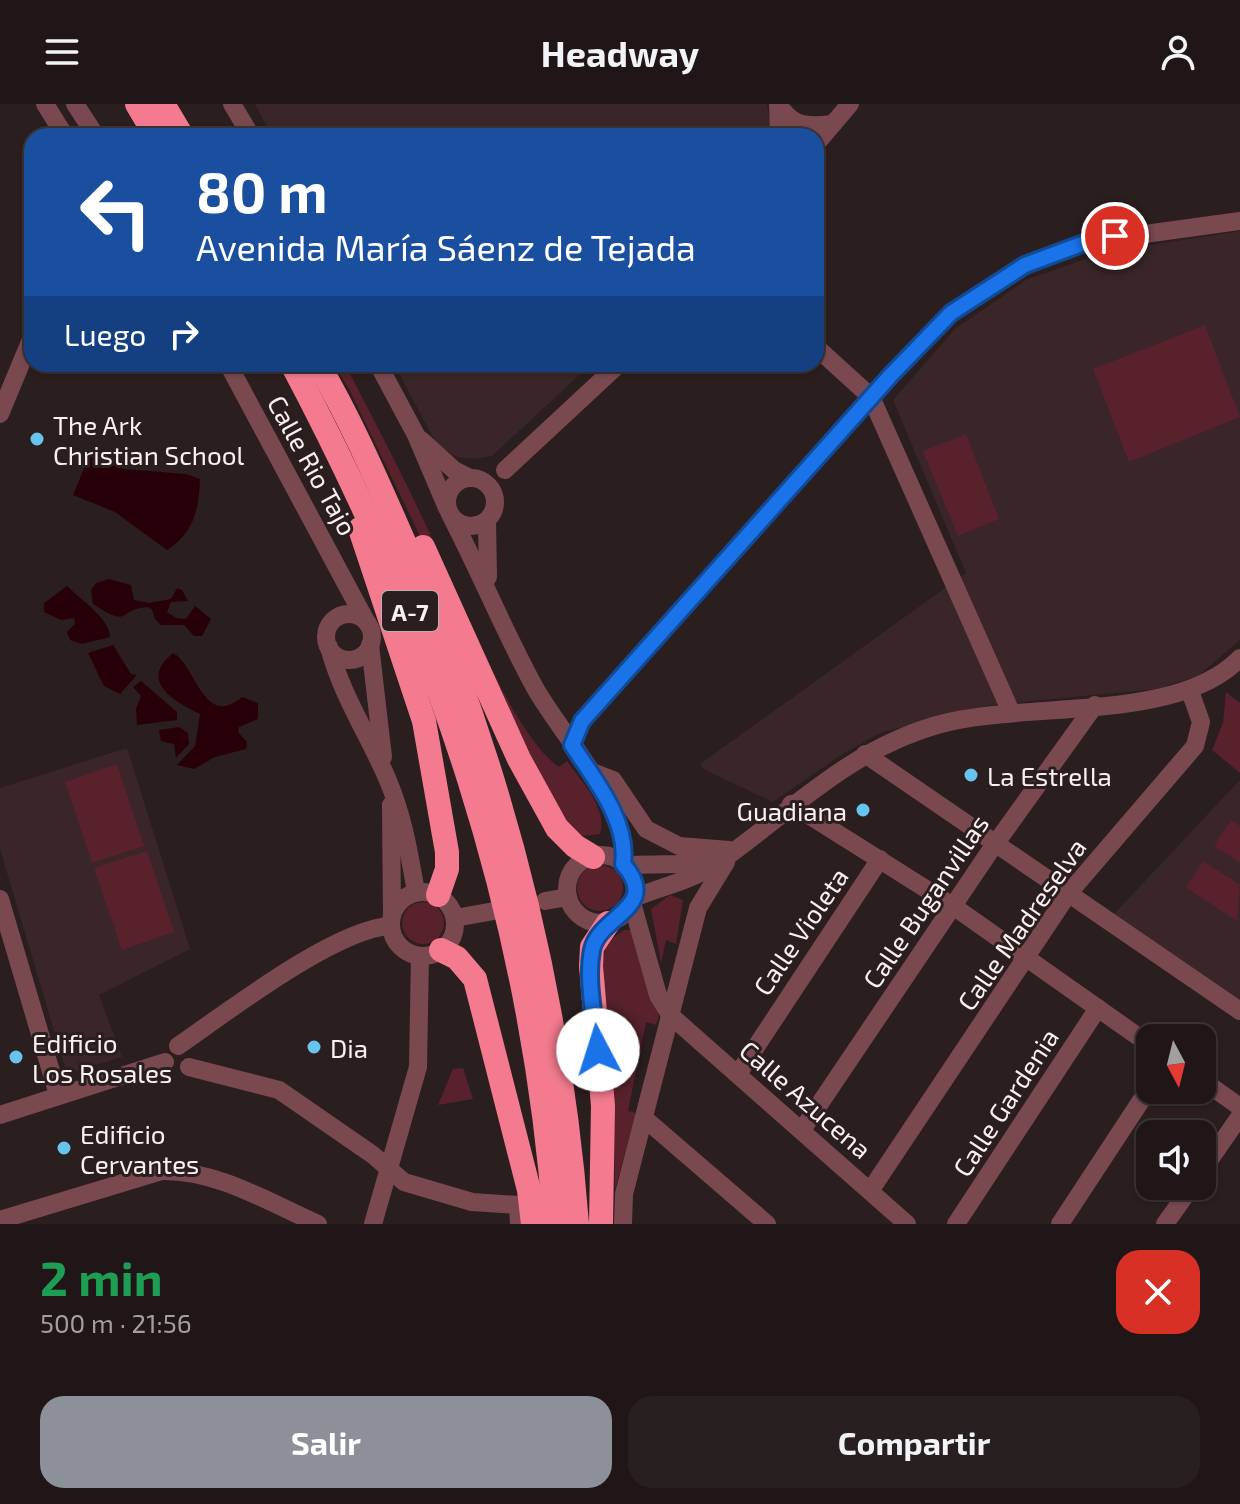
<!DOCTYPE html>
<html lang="es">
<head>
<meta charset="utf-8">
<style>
	:root { --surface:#201617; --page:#281f20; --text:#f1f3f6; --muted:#a29fa1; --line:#3d3536; --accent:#8c9099 }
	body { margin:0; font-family:"Exo 2",sans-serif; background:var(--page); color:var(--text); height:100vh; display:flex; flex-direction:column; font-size:30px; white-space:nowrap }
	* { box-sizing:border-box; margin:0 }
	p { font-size:26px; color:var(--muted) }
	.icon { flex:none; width:44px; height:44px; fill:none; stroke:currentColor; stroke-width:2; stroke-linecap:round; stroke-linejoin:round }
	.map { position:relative; height:1120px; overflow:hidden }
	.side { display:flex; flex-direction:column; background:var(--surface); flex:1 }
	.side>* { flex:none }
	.top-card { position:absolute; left:24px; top:24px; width:800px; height:244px; border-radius:24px; box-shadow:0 2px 6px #0004,0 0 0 2px var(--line); background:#1a4fa0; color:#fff; overflow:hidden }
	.needle { width:52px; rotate:173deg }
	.fabs { position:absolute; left:1136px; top:920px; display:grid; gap:16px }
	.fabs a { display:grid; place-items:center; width:80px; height:80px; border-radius:16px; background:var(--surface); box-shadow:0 2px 6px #0004,0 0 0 2px var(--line); font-size:40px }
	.pin { position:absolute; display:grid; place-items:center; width:68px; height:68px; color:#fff; margin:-34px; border:4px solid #fff; border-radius:50%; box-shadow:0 2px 8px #0007 }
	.me { position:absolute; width:88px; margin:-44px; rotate:355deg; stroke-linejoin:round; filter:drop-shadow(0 0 6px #0008) }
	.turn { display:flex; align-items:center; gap:28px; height:168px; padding:0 40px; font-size:36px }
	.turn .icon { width:104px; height:104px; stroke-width:2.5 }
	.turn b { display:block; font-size:56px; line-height:68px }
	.then { display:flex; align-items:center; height:76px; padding:0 40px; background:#0003; gap:16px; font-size:30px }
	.round { display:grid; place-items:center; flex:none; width:84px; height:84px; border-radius:24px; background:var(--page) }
	.overview { display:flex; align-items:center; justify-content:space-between; height:136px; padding:0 40px }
	h1 { font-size:48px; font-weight:700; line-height:60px; color:#1e9e55 }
	.button { display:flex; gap:16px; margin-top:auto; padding:16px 40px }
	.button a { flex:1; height:92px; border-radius:24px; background:var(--accent); color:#fff; font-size:32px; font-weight:700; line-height:92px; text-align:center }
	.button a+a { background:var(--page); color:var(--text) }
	header { display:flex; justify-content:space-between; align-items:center; height:104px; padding:0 40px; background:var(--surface); font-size:36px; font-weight:700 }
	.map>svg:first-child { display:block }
	.built { fill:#3a2628 }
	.green { fill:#58212b }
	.water { fill:#280009 }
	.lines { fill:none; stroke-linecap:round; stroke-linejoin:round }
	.minor { stroke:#7a4950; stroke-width:18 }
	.highway { stroke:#f47b8f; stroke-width:24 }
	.route-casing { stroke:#114b97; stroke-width:20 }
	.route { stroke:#1a73e8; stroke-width:14 }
	.poi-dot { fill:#66c4ef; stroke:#2b1e1f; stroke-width:3 }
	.labels { text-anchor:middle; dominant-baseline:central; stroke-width:6; stroke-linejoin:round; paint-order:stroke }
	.shield { fill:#2b1e1f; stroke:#bcb1b2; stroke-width:2 }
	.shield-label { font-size:24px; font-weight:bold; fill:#faf0f1 }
	.poi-label { font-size:26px; fill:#faf0f1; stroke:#2b1e1f; text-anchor:start }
	.street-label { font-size:26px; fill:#faf0f1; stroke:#2b1e1f }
</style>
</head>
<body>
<header><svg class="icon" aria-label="menu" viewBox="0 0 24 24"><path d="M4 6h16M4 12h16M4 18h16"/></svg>Headway<svg class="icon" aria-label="person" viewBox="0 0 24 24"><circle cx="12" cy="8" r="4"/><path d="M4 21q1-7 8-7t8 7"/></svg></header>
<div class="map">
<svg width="1240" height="1120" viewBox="0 0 1240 1120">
	<rect width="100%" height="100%" fill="#2b1e1f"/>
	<g class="built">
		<path d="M255,0H767L772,32H272Z"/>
		<path d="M1240,127V536L1198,572L1156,585L991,601L880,629L841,651L773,698L703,665L700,660L966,469L893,296L955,225L1026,176L1106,148Z"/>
		<path d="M394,260H591L492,352L474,355L457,353L438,343Z"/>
		<path d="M127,644L190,845L99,891L122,953L67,970L0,745V684Z"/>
		<path d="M1240,676V896L1114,810Z"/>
	</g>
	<g class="green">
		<path d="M1205,221L1240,313L1129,358L1093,265Z"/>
		<path d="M333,260H345C371,311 398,361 422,413C450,471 511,631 559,663L567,657C581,677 608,704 600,730L582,732L566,718L517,633L348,283Z"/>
		<path d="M966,330L999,415L958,432L923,347Z"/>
		<path d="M1226,588L1240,599V669L1212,646L1223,619Z"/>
		<path d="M117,660L144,742L92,759L65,678Z"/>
		<path d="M1231,716L1240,722V759L1214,742Z"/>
		<path d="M147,747L174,828L122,846L94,764Z"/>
		<path d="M1203,757L1240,781L1237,817L1186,783Z"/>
		<circle cx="600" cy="784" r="23"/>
		<path d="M670,791L683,796L676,840L666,836L661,859L651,805Z"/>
		<circle cx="423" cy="819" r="21"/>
		<path d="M624,826H631L659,913L656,921L646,918L628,1007L636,1009L615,1086L613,972L602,864L606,839Z"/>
		<path d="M463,964L473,995L438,1001L453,965Z"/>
	</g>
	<g class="water">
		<path d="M91,348L124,365L186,370L200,375C199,405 194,429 167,446L115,408L73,391Z"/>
		<path d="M109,475L131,481L134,496L149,499L171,495L177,484L182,486L188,497L171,498L167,508L176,514L186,515L195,502L211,515L202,532H194L184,521H161L155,515L152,505L147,503C116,506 131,525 93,500L91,486L96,479Z"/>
		<path d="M67,482C80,495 110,515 110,533L82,540L70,536L67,528L75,520L74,514L61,516L44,508V499Z"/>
		<path d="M113,541L131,570L137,571L120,590L104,582L88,549Z"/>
		<path d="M173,549C196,560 203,626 242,593L258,599V615L239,623L238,628L247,638L246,645L215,653L194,665L177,661L195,642L200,610C176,598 137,578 173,549Z"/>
		<path d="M141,577L177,608V616L137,621L136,605L141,592L133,583Z"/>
		<path d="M179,623L188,629L189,640L176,654L174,640L161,637L159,626Z"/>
	</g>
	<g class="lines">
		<g class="minor">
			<path d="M45,0L65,32"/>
			<path d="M75,0L96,32"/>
			<path d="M232,0L251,32"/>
			<path d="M778,0C793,23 806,23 833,20"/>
			<path d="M778,0L779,32"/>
			<path d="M816,40L850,0"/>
			<path d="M816,243L871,293L1011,608"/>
			<path d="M228,260L367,519"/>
			<path d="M378,260L416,331L447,404"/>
			<path d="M0,310L32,233"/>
			<path d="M421,336L454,366L468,373"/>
			<path d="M505,366L619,260"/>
			<circle cx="471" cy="398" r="24"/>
			<path d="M451,412C480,468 504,527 534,582C561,632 631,701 623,760"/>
			<path d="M487,417L488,473"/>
			<circle cx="349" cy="533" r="23"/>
			<path d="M370,541L383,653"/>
			<path d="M329,543C342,592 367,628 387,674C403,711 409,748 416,788"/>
			<path d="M572,641L582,617L891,271L951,209L1025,161L1087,138L1240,117"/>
			<path d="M865,650L1240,907"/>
			<path d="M589,667L613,676L646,725L679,742L729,746"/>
			<path d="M791,700L953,802L1150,941"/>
			<path d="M391,701L392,811"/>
			<circle cx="601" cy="785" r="34"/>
			<path d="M625,761L678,760L716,751"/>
			<circle cx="423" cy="820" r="32"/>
			<path d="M634,794C660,783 694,776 718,759C790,708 849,646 937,621C1025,596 1176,620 1240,554"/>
			<path d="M0,795L58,991"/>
			<path d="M545,797L568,793"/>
			<path d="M632,799L658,891L670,911L907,1120"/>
			<path d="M455,814L494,807"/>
			<path d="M178,942C226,909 336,824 391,822"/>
			<path d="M189,963L279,986L373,1051L404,1078L472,1098L518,1101L519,1120"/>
			<path d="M738,970L880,755"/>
			<path d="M1202,976L1240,1003"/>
			<path d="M0,1011L165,958"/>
			<path d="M644,1014L767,1120"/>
			<path d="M802,1026L988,750L1095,601"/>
			<path d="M1202,1067L1240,1012"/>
			<path d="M870,1087L1068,790L1195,642L1201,618L1190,587"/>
			<path d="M0,1116L162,1067C217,1066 268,1098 318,1120"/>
			<path d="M373,1120L418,963L420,852"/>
			<path d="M623,1120L624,1090L698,804L726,758"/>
			<path d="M956,1120L1098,904"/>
			<path d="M1060,1120L1150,983"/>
			<path d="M1165,1120L1192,1082"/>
		</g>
		<g class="highway">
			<path d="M137,0L156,32"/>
			<path d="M163,0L182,32"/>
			<path d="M292,260C436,531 533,812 555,1120"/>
			<path d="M318,260C352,318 378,379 405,440C500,658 559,883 577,1120"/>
			<path d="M360,425L424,617L447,748V765L438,791"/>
			<path d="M423,443L519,655L557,724L575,742L593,753"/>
			<path d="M441,846L457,854L475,875L529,1086L533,1120"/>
			<path d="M601,1120L603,1002L591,862L592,843L608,819"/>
		</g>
	</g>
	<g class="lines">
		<defs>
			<path id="route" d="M598,946C595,915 586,877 592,846C599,811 662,804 623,760C629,717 594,675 572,641L582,617L891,271L951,209L1025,161L1087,138L1115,132"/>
		</defs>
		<use href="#route" class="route-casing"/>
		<use href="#route" class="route"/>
	</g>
	<g class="poi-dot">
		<circle cx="37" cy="335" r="8"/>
		<circle cx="971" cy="671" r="8"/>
		<circle cx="863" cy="706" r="8"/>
		<circle cx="314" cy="943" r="8"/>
		<circle cx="16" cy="953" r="8"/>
		<circle cx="64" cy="1044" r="8"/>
	</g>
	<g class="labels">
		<rect class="shield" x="382" y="487" width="56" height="40" rx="6"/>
		<g class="shield-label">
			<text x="410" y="507">A-7</text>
		</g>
		<g class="poi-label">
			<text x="53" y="320">The Ark<tspan x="53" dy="30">Christian School</tspan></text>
			<text x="987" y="671">La Estrella</text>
			<text x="847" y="706" text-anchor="end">Guadiana</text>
			<text x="32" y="938">Edificio<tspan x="32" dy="30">Los Rosales</tspan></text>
			<text x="330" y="943">Dia</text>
			<text x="80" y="1029">Edificio<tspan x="80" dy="30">Cervantes</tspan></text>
		</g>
		<g class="street-label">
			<text transform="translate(313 361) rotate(61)">Calle Rio Tajo</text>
			<text transform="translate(925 797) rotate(-56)">Calle Buganvillas</text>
			<text transform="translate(1021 820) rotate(-55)">Calle Madreselva</text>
			<text transform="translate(800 827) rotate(-56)">Calle Violeta</text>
			<text transform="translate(806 995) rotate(41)">Calle Azucena</text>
			<text transform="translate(1005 998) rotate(-57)">Calle Gardenia</text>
		</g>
	</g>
</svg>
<div class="fabs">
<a><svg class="needle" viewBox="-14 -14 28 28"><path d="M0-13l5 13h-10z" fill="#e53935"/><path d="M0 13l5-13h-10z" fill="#a29fa1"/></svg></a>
<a><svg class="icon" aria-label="sound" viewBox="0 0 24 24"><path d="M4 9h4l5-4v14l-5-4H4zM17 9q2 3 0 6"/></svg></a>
</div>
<div class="pin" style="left:1115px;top:132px;background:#d93025"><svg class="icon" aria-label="arrive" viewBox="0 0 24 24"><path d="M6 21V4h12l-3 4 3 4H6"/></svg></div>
<svg class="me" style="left:598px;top:946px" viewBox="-20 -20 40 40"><circle r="19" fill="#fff"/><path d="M0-13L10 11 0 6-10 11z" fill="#1a73e8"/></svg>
<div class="top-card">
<div class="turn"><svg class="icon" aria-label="left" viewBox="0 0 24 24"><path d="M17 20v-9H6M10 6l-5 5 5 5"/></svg><div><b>80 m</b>Avenida María Sáenz de Tejada</div></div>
<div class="then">Luego<svg class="icon" aria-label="right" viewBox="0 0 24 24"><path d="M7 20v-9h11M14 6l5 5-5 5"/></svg></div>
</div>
</div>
<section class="side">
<div class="overview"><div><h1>2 min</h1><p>500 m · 21:56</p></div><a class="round" style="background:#d93025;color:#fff"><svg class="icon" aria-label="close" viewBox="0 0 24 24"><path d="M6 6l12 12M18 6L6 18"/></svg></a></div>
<div class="button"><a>Salir</a><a>Compartir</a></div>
</section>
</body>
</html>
